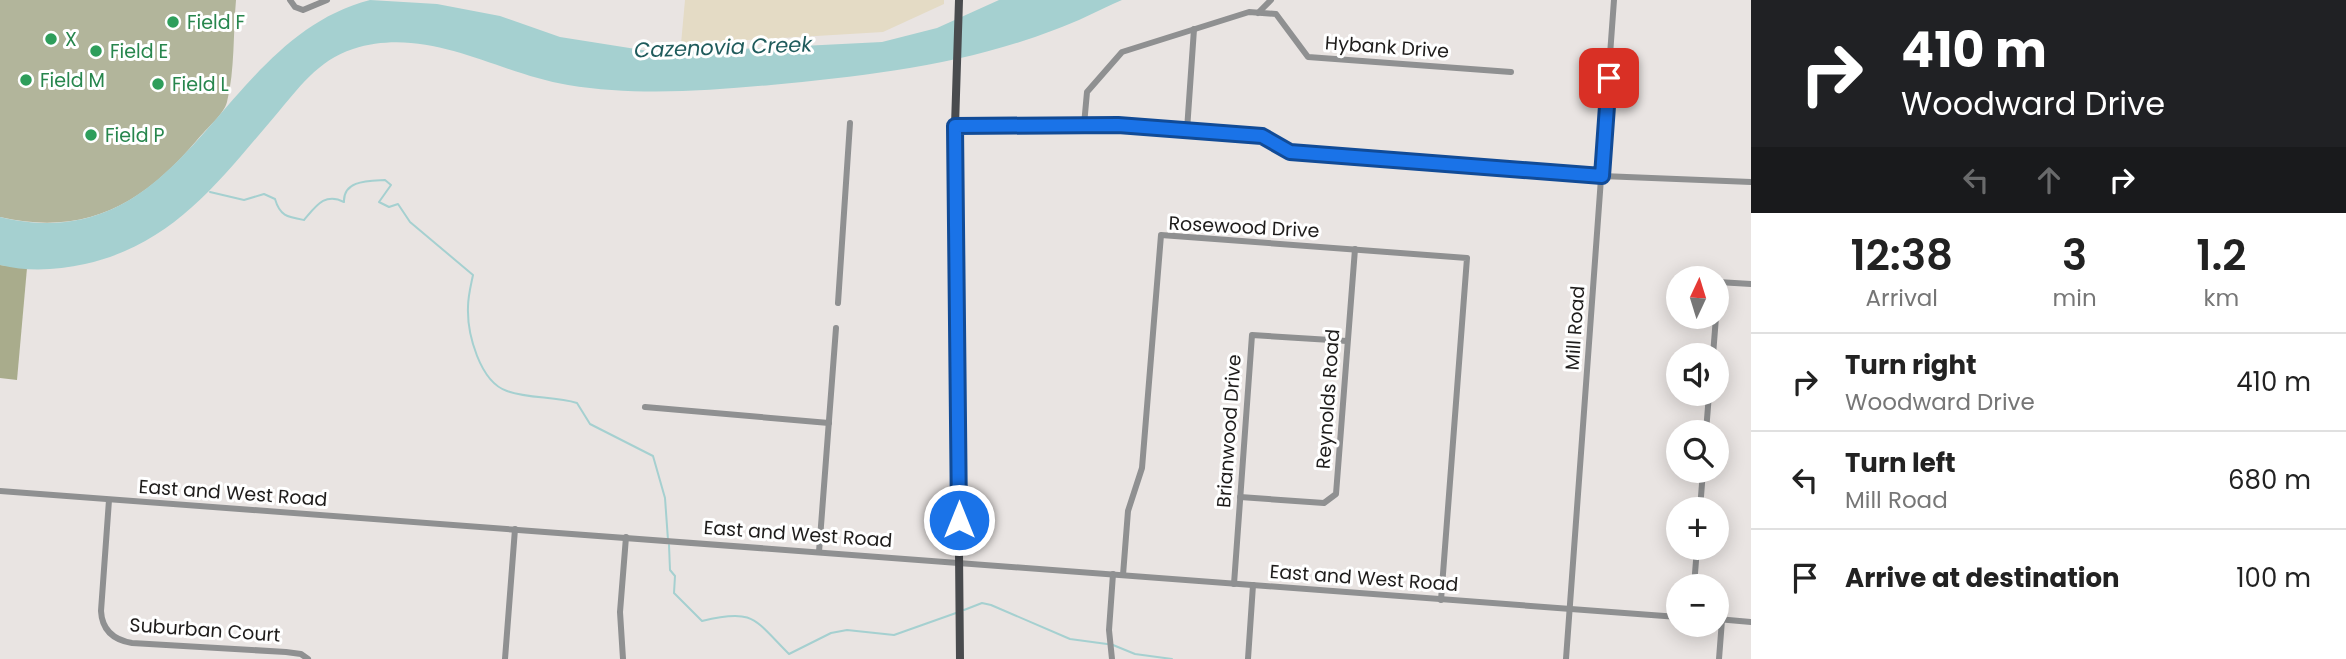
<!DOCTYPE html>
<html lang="en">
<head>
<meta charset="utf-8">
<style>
	:root { --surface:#fff; --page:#f6f6f6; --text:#222; --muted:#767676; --line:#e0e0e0 }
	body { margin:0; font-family:Poppins,sans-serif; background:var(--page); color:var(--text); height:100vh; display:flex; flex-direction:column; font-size:26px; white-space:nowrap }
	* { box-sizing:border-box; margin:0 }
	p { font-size:23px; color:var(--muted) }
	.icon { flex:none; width:38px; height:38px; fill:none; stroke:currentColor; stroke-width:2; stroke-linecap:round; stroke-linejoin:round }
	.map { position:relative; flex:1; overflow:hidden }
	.panel { display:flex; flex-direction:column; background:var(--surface); width:595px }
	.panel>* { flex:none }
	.banner { background:#202124; color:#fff; overflow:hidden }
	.needle { width:46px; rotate:4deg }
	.fabs { position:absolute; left:1666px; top:266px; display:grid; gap:14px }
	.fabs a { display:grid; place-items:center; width:63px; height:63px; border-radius:50%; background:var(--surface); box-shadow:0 4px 18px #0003; font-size:35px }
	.pin { position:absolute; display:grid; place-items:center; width:60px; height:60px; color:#fff; margin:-30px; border-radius:14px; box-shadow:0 4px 10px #0006 }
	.me { position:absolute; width:77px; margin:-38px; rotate:0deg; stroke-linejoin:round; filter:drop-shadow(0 0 5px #0008) }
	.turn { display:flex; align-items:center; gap:24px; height:147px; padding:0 35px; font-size:32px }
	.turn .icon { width:91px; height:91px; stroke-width:2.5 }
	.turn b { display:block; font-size:49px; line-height:60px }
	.lanes { display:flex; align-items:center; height:66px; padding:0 35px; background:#0003; justify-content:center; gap:35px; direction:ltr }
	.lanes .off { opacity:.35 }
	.eta { display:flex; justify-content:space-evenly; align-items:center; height:119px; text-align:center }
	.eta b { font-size:42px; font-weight:600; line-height:49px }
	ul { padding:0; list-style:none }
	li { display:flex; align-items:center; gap:21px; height:98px; padding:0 35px; border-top:2px solid var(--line) }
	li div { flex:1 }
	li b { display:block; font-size:26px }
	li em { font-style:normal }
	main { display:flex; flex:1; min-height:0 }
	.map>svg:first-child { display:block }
	.commercial { fill:#e4dbc5 }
	.green { fill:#b2b59b }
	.forest { fill:#a9ac8c }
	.water { fill:#a5d0d0 }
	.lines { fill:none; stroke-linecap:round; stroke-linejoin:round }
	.stream { stroke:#a5d0d0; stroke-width:2 }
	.minor { stroke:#8f9091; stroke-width:6 }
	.major { stroke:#494b4e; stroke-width:8 }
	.route-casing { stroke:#114b97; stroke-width:18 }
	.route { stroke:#1a73e8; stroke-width:12 }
	.leisure-dot { fill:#2e9e5b; stroke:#fff; stroke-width:2.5 }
	.labels { text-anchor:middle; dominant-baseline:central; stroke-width:6; stroke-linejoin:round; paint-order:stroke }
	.leisure-label { font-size:19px; fill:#27864d; stroke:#fff; text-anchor:start }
	.street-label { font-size:19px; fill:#1e1c1b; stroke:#fff }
	.water-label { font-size:21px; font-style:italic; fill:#1f5b5c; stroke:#fff }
</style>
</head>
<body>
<main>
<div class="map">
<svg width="1751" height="659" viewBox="0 0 1751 659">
	<rect width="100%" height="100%" fill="#e9e4e2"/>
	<path class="commercial" d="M685,0H944V4L883,32L681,44Z"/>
	<path class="green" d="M0,0H236C233,33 235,70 227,102C224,114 206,129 197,140C144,203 86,237 0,217Z"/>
	<path class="forest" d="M0,265L27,268L17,380L0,378Z"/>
	<path class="water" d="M370,0L437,4L500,16L560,37L661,53L882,42L937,28L999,0H1122C1099,10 1077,22 1054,30C963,65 867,76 771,85C703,91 636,96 568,85C495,73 429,25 353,49C318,60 298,89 275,116C219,181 174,244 85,264C57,270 29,272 0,265V217C188,262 215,40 370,0Z"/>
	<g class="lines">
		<g class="stream">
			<path d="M210,192L244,200L264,194L275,199C280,216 287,217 304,220C316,206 325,192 344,202C343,180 369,181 385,180L391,185L379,202L389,207L398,204L410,222L473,275C471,285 468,296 468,307C467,334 480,382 507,391C529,399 555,396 577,403L590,424L653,456L665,498L668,540"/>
			<path d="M669,545L670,570L675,576L674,593L702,621C754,608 754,619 789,654L831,633L847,630L894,635L956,613"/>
			<path d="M964,610L982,603L991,605L1070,639L1107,644"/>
			<path d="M1113,645L1135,654L1172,659"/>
		</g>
		<g class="minor">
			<path d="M290,0L295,7L303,10L327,0"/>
			<path d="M1258,13L1271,0"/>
			<path d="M1084,125L1087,92L1122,52L1249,12L1276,14L1308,57L1511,72"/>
			<path d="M955,126L1118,125L1262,136L1290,152L1602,176L1751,182"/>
			<path d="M1187,130L1194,29"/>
			<path d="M1717,302L1718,282L1751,284"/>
			<path d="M838,303L850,123"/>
			<path d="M1713,355L1716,317"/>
			<path d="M645,407L829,423"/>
			<path d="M1706,432L1709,394"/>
			<path d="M0,491L1678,617"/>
			<path d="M1240,497L1324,503L1336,494L1355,249"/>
			<path d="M109,500L101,611C102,630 114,640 132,643L286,652L301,654L308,659"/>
			<path d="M1700,509L1703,471"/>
			<path d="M819,552L836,328"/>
			<path d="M1123,575L1128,511L1142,468L1161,235L1467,258L1441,600"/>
			<path d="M1234,584L1252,335L1347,341"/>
			<path d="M1694,586L1697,548"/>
			<path d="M1717,619L1751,622"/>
			<path d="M505,659L515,529"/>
			<path d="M623,659L620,612L626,537"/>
			<path d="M1112,659L1109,630L1113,574"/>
			<path d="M1248,659L1253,585"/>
			<path d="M1566,659L1614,0"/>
			<path d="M1719,659L1722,620"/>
		</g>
		<path class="major" d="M959,0L955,126L960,659"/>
	</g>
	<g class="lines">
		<defs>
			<path id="route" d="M959,520L955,126L1118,125L1262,136L1290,152L1602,176L1609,78"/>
		</defs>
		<use href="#route" class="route-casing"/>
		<use href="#route" class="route"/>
	</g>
	<g class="leisure-dot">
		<circle cx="173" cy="22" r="7"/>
		<circle cx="51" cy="39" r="7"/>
		<circle cx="96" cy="51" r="7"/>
		<circle cx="26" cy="80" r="7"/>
		<circle cx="158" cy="84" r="7"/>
		<circle cx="91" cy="135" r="7"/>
	</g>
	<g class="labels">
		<g class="leisure-label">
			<text x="187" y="22">Field F</text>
			<text x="65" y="39">X</text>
			<text x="110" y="51">Field E</text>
			<text x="40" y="80">Field M</text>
			<text x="172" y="84">Field L</text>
			<text x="105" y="135">Field P</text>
		</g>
		<g class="street-label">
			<text transform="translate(1387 47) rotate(4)">Hybank Drive</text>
			<text transform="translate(1244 227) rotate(3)">Rosewood Drive</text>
			<text transform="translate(1575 328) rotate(-86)">Mill Road</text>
			<text transform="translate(1328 399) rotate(-86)">Reynolds Road</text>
			<text transform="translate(1229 431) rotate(-86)">Brianwood Drive</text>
			<text transform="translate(233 493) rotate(4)">East and West Road</text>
			<text transform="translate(798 534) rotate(4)">East and West Road</text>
			<text transform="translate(1364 578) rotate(4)">East and West Road</text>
			<text transform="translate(205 630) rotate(4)">Suburban Court</text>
		</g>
		<g class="water-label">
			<text transform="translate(723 47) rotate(-2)">Cazenovia Creek</text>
		</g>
	</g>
</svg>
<div class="fabs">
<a><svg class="needle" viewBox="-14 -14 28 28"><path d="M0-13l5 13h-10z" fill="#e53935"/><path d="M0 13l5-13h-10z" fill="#767676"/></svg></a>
<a><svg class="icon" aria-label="sound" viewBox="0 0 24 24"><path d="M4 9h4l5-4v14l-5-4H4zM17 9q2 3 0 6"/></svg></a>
<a><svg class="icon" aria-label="search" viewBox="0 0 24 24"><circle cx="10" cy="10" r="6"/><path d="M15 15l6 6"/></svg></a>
<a>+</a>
<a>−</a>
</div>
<div class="pin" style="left:1609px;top:78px;background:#d93025"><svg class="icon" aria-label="arrive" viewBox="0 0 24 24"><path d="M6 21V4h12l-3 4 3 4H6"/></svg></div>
<svg class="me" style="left:959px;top:520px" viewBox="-20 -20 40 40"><circle r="17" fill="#1a73e8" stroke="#fff" stroke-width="3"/><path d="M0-11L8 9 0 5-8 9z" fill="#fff"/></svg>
</div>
<section class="panel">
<div class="banner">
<div class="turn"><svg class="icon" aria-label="right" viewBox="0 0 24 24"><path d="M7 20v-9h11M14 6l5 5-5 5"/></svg><div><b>410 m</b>Woodward Drive</div></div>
<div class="lanes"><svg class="icon off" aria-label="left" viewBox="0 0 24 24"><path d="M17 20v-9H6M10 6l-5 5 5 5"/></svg><svg class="icon off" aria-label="ahead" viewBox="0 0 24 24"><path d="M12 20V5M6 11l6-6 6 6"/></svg><svg class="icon" aria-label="right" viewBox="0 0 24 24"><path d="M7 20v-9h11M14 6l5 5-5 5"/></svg></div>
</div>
<div class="eta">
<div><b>12:38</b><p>Arrival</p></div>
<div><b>3</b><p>min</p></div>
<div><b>1.2</b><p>km</p></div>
</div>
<ul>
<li><svg class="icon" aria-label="right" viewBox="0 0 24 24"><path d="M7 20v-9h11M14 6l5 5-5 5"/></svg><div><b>Turn right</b><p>Woodward Drive</p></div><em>410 m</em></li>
<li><svg class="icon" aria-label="left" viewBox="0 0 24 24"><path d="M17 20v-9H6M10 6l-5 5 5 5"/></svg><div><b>Turn left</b><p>Mill Road</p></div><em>680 m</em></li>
<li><svg class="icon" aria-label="arrive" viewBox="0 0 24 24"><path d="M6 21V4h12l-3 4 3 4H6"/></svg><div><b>Arrive at destination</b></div><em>100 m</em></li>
</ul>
</section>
</main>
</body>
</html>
